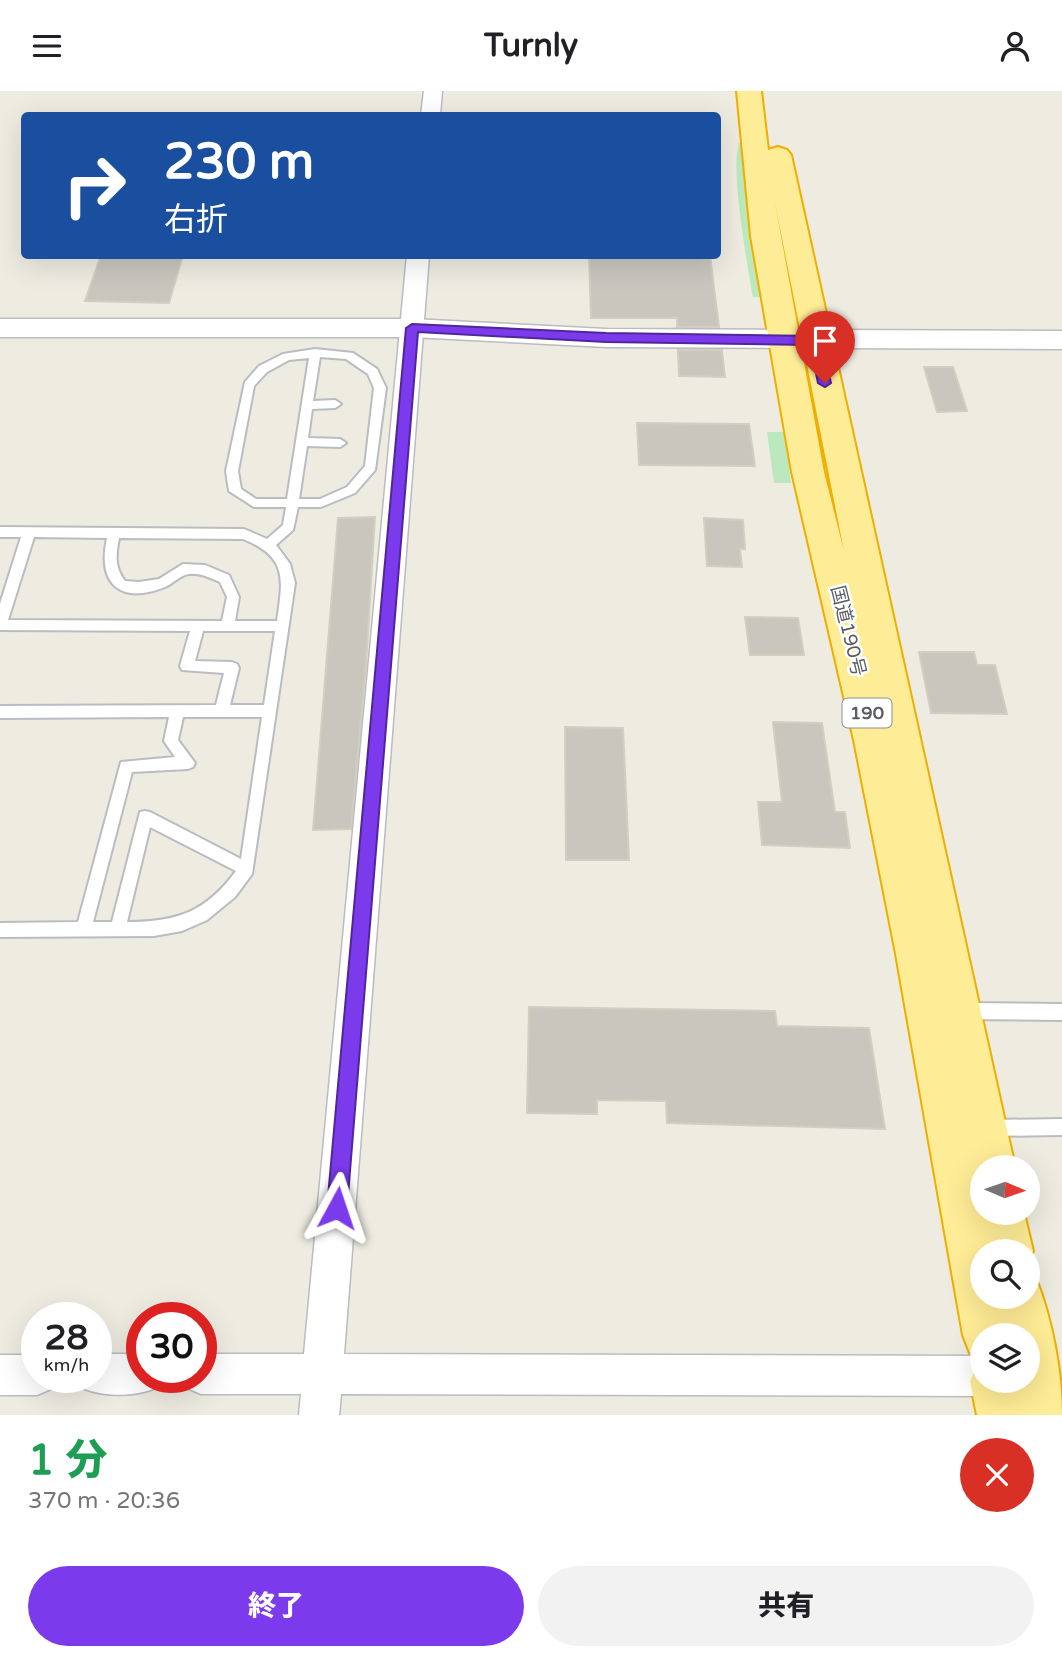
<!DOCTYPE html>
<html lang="ja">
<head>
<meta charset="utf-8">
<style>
	:root { --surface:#fff; --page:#f2f2f2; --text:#202124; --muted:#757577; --accent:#7c3aed }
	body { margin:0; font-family:"Varela Round","Noto Sans JP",sans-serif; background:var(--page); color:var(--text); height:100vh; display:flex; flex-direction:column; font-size:26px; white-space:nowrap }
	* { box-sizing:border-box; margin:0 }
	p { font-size:23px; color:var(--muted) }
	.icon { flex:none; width:38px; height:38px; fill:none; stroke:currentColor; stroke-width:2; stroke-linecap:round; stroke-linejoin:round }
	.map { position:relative; height:1324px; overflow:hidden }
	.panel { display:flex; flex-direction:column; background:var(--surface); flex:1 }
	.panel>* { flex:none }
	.top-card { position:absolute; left:21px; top:21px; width:700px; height:147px; border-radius:7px; box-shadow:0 7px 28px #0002; background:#1a4fa0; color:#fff; overflow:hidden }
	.needle { width:46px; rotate:92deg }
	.buttons { position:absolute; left:970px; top:1064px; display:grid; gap:14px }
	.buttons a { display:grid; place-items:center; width:70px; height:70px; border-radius:50%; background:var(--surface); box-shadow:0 7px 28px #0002; font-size:35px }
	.speed { position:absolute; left:21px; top:1211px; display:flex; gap:14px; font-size:35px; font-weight:700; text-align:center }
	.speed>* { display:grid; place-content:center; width:91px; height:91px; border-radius:50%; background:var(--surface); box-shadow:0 7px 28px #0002; line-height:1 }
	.speed small { font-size:18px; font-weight:400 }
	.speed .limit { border:10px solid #d22; background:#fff; color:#111 }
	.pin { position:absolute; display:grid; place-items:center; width:60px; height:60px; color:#fff; margin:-72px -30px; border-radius:50% 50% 50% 0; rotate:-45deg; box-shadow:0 0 7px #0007 }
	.pin .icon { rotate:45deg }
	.me { position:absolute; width:77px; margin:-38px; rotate:5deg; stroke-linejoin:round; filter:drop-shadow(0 0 5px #0008) }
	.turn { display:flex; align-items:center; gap:24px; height:147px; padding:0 28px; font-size:32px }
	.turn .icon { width:91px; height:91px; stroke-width:2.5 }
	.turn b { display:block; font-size:49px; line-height:60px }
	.round { display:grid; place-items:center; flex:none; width:74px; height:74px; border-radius:37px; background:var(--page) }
	.overview { display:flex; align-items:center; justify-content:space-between; height:119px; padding:0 28px }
	h1 { font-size:42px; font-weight:800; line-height:52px; color:#1e9e55 }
	.primary-button { display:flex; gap:14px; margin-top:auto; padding:14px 28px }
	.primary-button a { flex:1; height:80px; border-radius:42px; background:var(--accent); color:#fff; font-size:28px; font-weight:800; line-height:80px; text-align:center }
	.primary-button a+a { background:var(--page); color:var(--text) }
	header { display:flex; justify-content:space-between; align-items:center; height:91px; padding:0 28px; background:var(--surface); font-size:32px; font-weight:800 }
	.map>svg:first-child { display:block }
	.green { fill:#bbe8bd }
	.building { fill:#c9c6be; stroke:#d3cebf; stroke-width:2 }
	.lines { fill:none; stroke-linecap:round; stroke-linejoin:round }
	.service-casing { stroke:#b9bcc1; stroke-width:4 }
	.minor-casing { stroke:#b9bcc1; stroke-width:3 }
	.tertiary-casing { stroke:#b9bcc1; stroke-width:3 }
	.trunk-casing { stroke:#efae00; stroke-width:4 }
	.service { fill:#fff; fill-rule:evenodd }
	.minor { fill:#fff; fill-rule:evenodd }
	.tertiary { fill:#fff; fill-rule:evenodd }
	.trunk { fill:#ffec96; fill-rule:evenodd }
	.route { fill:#7c3aed; stroke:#51269a; stroke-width:2 }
	.labels { text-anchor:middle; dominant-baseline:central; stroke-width:5; stroke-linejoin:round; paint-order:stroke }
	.shield { fill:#fff; stroke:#8c8e92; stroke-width:2 }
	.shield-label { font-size:18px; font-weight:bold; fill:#5a5e63 }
	.street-label { font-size:19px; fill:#5a5e63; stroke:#fff }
</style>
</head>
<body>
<header><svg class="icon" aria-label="menu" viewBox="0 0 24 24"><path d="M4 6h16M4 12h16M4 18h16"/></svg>Turnly<svg class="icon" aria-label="person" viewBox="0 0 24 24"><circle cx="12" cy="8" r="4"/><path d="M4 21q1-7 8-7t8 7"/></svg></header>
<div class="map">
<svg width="1062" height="1324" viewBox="0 0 1062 1324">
	<rect width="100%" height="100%" fill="#eeece1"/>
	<g class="green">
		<path d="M739,52H744L752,144L761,206H753L752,202C747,170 730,78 739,52Z"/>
		<path d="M767,341H785L791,392H774Z"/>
	</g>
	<g class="building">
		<path d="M101,164H183L169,212L85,210Z"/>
		<path d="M589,164H710L719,236H677V227H591Z"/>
		<path d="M678,259H722L725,286L679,285Z"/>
		<path d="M924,276H953L967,320L937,321Z"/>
		<path d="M637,332L749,333L755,375L639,374Z"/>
		<path d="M375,426L366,575L351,738L313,739L338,427Z"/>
		<path d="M704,427L743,429L745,458H740L742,476L707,475Z"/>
		<path d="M745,526L798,527L804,564H750Z"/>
		<path d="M919,561H974L977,574H995L1007,623L931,622Z"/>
		<path d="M773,631L822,632L835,721H845L850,757L762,754L758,711H782Z"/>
		<path d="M565,636L623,637L629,769H566Z"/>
		<path d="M529,916L775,920L777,935L869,937L885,1038L667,1032L666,1010L597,1009V1023L527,1022Z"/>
	</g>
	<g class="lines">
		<defs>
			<g id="service">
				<path d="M315,258L353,262L377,278L386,297L375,379L355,402L321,416H298L293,439L276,454L290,473L295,492L252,783L235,806L207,829L182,840L154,845L0,846V832L78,831L121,671L175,666L164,650L169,626L0,627V615L216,614L224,582L182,579L180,575L190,540L0,539V513L21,446H0V436L244,438L267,448L283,434L286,416H254L229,400L226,380L245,291L259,275L283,263ZM320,266L346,268L368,283L374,297L365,375L347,396L320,408H299L307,355L340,356L346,352L340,348L308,347L312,318L335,317L341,313L335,309L313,310ZM309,267L287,408H256L241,398L238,380L254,295L267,281L289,269ZM34,446L107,447C97,493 120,514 165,496C173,493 180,484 189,483C201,482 210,487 220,491L227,506L222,530L8,529ZM119,447L243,448C288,466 283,488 277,530H235L239,506L229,484L205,474L183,473L159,488L139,491L125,490C114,476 116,463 119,447ZM203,540H275L264,614H230L239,577L237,573L232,571L195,570ZM183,626H262L241,768L150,721L145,720L140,721L112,831H93L132,681L188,678L193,676L195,672L178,649ZM150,736L236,780C206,821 177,831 127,831Z"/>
				<path d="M963,912L1062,913V929L963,928L957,926L955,920L957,914Z"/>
				<path d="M1062,1028V1044L990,1045L984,1043L982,1037L984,1031L990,1029Z"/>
			</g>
			<g id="minor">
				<path d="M424,0H442L440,24H421Z"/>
				<path d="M407,164H429L344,1263L982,1265V1290H1000L996,1299L982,1305L341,1303L339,1324H299L301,1303H201L187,1297L182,1286H201V1263H304Z"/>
				<path d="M96,1263H142V1286H161L156,1297C134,1306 104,1306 82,1297L77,1286H96Z"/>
				<path d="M0,1264H37V1286H56L51,1298L37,1304H0Z"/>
			</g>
			<path id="tertiary" d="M0,228H412L606,238L1062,240V258L606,256L412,246H0Z"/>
			<path id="trunk" d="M737,0H761L768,59L778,56L787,59L791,64L1015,1076H982V1122H1024L1033,1160L1027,1173V1160H982V1206H1027V1185L1036,1188C1052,1228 1062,1281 1062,1324H977L970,1290L978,1272L982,1270V1290H1027V1244H982V1267L970,1262L963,1244L896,863L854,649L792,381L751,145ZM775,112L844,460L824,381Z"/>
		</defs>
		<use href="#service" class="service-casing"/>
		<use href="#minor" class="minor-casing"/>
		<use href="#tertiary" class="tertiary-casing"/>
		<use href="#trunk" class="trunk-casing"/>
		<use href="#service" class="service"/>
		<use href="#minor" class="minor"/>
		<use href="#tertiary" class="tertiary"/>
		<use href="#trunk" class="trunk"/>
	</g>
	<path class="route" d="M412,233L606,242L815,245L821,250L831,292L825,296L818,292L810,254L606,251L418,241L347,1117L344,1124L337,1127L330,1124L327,1117L406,237Z"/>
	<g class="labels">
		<rect class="shield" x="842.5" y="607.5" width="49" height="29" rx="5"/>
		<g class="shield-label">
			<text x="867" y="622">190</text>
		</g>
		<g class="street-label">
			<text transform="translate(848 540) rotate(76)">国道190号</text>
		</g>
	</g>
</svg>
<div class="buttons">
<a><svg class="needle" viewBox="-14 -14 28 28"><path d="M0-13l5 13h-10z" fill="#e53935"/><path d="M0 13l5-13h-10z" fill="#757577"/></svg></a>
<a><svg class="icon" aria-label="search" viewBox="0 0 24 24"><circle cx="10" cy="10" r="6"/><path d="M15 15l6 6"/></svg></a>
<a><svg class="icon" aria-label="layers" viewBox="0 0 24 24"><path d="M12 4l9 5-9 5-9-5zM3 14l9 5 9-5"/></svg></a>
</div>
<div class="speed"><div>28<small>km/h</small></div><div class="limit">30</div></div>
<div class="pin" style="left:825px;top:292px;background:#d93025"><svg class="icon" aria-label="arrive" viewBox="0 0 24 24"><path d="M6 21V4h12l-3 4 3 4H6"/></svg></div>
<svg class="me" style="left:337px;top:1117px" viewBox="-20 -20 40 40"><path d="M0-17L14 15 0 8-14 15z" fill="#7c3aed" stroke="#fff" stroke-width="4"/></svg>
<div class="top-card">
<div class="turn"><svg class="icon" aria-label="right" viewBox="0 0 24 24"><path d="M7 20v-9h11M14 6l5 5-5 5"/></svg><div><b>230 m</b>右折</div></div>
</div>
</div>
<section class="panel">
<div class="overview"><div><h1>1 分</h1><p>370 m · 20:36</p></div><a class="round" style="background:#d93025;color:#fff"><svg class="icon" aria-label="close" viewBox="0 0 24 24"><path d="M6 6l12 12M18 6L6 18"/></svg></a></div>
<div class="primary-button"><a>終了</a><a>共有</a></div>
</section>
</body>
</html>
